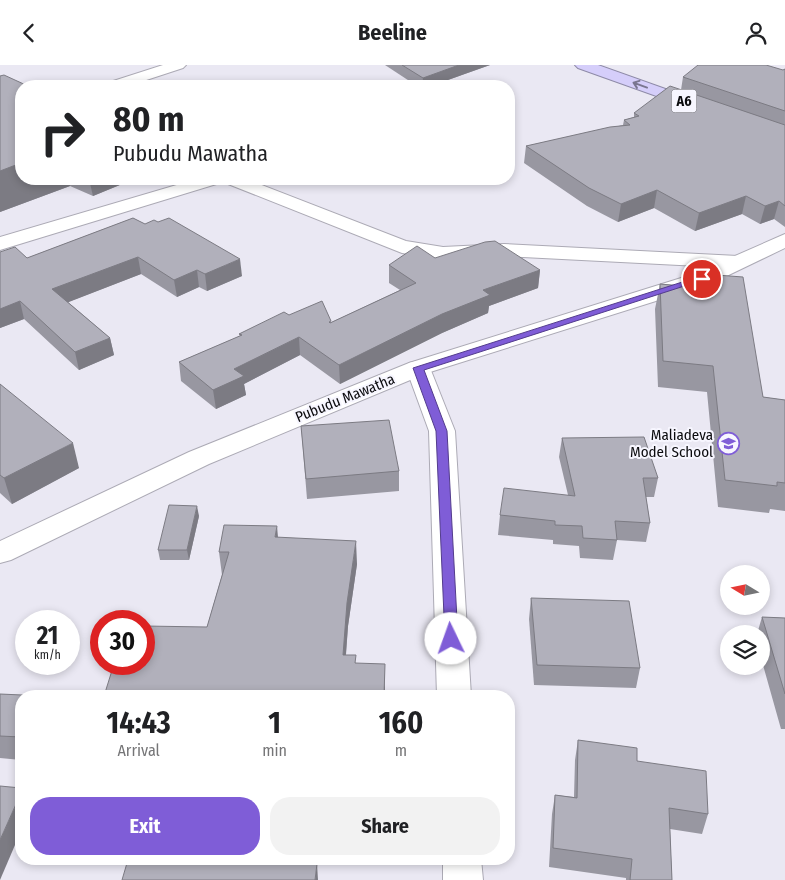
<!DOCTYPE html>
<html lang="en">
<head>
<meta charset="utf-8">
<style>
	:root { --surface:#fff; --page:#f2f2f2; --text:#202124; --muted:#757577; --accent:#7f5dd7 }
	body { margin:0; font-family:"Fira Sans Condensed",sans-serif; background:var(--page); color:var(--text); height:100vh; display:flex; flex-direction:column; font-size:19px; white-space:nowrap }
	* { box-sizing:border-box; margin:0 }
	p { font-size:16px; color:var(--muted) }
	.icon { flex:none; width:28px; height:28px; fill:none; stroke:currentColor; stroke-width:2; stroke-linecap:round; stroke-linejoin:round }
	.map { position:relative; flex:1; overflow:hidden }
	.side { position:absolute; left:15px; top:625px; width:500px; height:175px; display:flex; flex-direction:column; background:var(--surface); border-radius:20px; box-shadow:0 2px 8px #0003 }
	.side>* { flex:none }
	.top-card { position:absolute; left:15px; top:15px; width:500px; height:105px; border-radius:20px; box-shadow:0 2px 8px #0003; background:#fff; color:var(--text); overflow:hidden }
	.needle { width:32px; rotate:280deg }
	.buttons { position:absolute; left:720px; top:500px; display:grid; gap:10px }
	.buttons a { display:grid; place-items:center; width:50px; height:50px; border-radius:50%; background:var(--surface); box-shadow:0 2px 8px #0003; font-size:25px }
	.speed { position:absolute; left:15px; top:545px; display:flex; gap:10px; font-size:25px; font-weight:700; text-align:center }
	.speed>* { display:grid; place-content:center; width:65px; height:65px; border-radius:50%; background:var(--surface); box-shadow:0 2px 8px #0003; line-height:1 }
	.speed small { font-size:12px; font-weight:400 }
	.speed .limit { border:8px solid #d22; background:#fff; color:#111 }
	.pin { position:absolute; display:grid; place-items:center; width:42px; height:42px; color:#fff; margin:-21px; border:2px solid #fff; border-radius:50%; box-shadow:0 1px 5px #0007 }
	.me { position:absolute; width:55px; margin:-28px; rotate:357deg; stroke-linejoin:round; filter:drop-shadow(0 0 4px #0008) }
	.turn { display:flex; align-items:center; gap:18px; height:105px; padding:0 15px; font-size:22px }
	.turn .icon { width:65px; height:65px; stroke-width:2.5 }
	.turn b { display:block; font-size:35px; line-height:42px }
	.eta { display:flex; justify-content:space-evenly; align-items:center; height:85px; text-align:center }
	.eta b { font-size:30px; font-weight:700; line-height:35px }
	.cta { display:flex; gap:10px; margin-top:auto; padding:10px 15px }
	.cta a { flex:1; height:58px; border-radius:20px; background:var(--accent); color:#fff; font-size:20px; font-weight:700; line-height:58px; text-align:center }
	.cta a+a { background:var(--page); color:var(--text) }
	header { display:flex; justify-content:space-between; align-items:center; height:65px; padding:0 15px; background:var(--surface); font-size:22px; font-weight:700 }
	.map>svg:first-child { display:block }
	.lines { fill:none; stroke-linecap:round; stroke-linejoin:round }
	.street-casing { stroke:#acaab5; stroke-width:2 }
	.secondary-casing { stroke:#acaab5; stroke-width:2 }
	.highway-casing { stroke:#8e8aa7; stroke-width:2 }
	.street { fill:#fff; fill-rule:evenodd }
	.secondary { fill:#fff; fill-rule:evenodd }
	.highway { fill:#d5cefa; fill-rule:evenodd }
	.wall { fill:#9897a1 }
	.shaded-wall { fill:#7c7b83 }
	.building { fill:#b1b0bb; stroke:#7c7b83 }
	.oneway { stroke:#7a7690 }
	.route { fill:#7f5dd7; stroke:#533c8c }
	.labels { text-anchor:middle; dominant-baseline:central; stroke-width:4; stroke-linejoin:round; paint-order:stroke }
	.shield { fill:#f7f6ff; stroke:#525256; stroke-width:1 }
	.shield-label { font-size:14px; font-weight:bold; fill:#0b0b0e }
	.street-label { font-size:15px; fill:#0b0b0e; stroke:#f7f6ff }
	.poi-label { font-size:15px; fill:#0b0b0e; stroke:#f7f6ff; text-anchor:end }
</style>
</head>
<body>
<header><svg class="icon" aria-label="back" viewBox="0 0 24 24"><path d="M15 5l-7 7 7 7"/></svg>Beeline<svg class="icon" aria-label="person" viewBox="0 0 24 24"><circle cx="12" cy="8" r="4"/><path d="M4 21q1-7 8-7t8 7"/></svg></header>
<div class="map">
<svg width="785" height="815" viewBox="0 0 785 815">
	<rect width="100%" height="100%" fill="#eae8f3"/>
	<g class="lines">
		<defs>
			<g id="street">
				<path d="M163,0H186L183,3L128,21H105L107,18Z"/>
				<path d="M197,114H246L406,176L443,182L504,179L738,191L745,193L749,197L745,201L738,203L504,191L443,194L402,188L223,117L0,185V172Z"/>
				<path d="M418,296L427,298L430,303L455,366L471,631H437L429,366L406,303L409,298Z"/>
				<path d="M443,794H481L483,815H443Z"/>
			</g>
			<path id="secondary" d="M785,169V183L710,219L427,308L209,399L11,495L0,498V476L189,387L409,298L694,209Z"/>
			<path id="highway" d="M575,0H598L702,37L704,40L696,45L690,43L578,3Z"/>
		</defs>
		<use href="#street" class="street-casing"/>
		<use href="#secondary" class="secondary-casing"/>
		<use href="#highway" class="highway-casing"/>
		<use href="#street" class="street"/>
		<use href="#secondary" class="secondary"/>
		<use href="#highway" class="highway"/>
	</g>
	<g class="wall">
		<path d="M385,0H490L431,21H417Z"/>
		<path d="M785,4V162L774,154L760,159L742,149L695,166L654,143L618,157L587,141L524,98L526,81L623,60L624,55L634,52V48L681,25L683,12L783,5Z"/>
		<path d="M0,11L21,114H127V117L93,131L70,121L0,147Z"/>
		<path d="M133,153L242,211L207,226L199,222L177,232L141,209L68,237L110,273L114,290L79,305L24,254L0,263V187L27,193Z"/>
		<path d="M435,193L540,205L538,223L489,241L488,248L442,268L340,319L300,290L244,319L246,330L216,344L181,316L179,297L240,271L239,269L289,250L332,257L400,225L389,218V200Z"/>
		<path d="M703,209L763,332L785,335V446L770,444L769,448L718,442L707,327L658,322L655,244L660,219L700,222Z"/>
		<path d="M0,319L79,403L12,439L0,428Z"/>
		<path d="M301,361L399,406V426L307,434Z"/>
		<path d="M562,373L658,413L654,432H646L650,458L646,477L617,475L613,495L580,493L579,481L553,479V475L498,470L500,450L568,430L559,392Z"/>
		<path d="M199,451L189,495H160L158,485Z"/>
		<path d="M278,472L357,499L348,561L346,590L385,622V631H104L207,562L222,510L219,487Z"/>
		<path d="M531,533L640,603L636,623L534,620L529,554Z"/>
		<path d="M762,552L785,553V664H781L761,593V569H757Z"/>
		<path d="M0,629L21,631V695L0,693Z"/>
		<path d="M578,675L637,696L708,749L702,769L670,764L672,815H626V813L549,802L552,749L555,730L574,732L575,695Z"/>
	</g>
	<g class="shaded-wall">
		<path d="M459,0H490L431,21H422L423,13Z"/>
		<path d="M21,98V114H69L70,121L0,147V106Z"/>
		<path d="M89,114H127V117L93,131Z"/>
		<path d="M657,125L654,143L618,157L621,139Z"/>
		<path d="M746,131L742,149L695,166L699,148Z"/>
		<path d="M779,136L774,154L760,159L765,141Z"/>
		<path d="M138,192L141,209L56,242L52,224Z"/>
		<path d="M240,194L242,211L207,226L205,209Z"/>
		<path d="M197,205L199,222L177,232L174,215Z"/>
		<path d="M540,205L538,223L489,241L488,248L442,268L340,319L339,300L442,249L483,225Z"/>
		<path d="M20,236L24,254L0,263V244Z"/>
		<path d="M299,272L300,290L244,319L246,330L216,344L213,325L234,304Z"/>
		<path d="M110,273L114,290L79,305L75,287Z"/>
		<path d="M73,378L79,403L12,439L4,413Z"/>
		<path d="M197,441L199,451L189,495L187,485Z"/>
		<path d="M277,461L279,484L275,472Z"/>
		<path d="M356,476L357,499L348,561L344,613L343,590L347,538Z"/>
		<path d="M385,599V631H384Z"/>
		<path d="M21,728V766L0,815V775Z"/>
		<path d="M317,799L318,815H315Z"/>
	</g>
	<g class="building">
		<path d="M402,0H459L423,13Z"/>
		<path d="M698,0H766L783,5L785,4V46L683,12Z"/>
		<path d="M4,10L28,21H21V98L0,106V11Z"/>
		<path d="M670,21L785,60V141L779,136L765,141L746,131L699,148L657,125L621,139L589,123L526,81L610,62L630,60L624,55L639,51L634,48Z"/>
		<path d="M133,153L145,159L154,155L158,157L169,153L240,194L205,209L197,205L174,215L138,192L52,224L110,273L75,287L20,236L0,244V187L15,182L27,193Z"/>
		<path d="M495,176L540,205L483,225L490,230L442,249L339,300L299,272L234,304L244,311L213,325L179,297L242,270L239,269L284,247L289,250L322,236L331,256L329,257L330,258L416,218L389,200L417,181L435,193L485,177Z"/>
		<path d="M703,209L743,212L763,332L785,335V418L777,417V421L725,415L713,301L663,296L660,219L704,223Z"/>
		<path d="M0,319L73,378L4,413L0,410Z"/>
		<path d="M389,355L399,406L306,414L301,361Z"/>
		<path d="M644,372L658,413H643L650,458L615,456L617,475L583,473L582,461L555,460V456L500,450L504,423L575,431L562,373Z"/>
		<path d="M169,440L197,441L187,485H158Z"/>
		<path d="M224,460L277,461L275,472L356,476L347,538L343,590H356L355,598L385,599L384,631H104L114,599H144V561L207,562L229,487H219Z"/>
		<path d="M531,533L629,536L640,603L537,600Z"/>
		<path d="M762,552L785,553V629Z"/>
		<path d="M0,629L44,631H21V672L0,671Z"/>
		<path d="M578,675L637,683V696L706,706L708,749L669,743L672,815H630L632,794L553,783L555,730L577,733Z"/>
		<path d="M0,721L21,723V728L0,775Z"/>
		<path d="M142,794H271L294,795V797L317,799L315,815H122L127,798Z"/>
	</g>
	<defs><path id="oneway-shaft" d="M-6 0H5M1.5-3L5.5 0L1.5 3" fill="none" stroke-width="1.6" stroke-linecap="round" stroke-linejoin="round" transform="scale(1.25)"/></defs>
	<use class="oneway" href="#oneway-shaft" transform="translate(640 20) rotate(-160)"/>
	<path class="route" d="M698,212L706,214L424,305L447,366L458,574L451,579L447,578L445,574L436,366L413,303Z"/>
	<defs>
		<symbol id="school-ring" viewBox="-11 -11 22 22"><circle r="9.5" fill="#f7f6ff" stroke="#7f5dd7" stroke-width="1.5"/><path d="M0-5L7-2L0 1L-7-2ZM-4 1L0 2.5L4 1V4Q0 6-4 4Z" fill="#7f5dd7"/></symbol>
	</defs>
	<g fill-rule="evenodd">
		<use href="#school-ring" x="716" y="366" width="25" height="25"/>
	</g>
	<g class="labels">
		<rect class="shield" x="671.5" y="24.5" width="25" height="23" rx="4"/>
		<g class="shield-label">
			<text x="684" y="36">A6</text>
		</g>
		<g class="street-label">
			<text transform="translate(345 333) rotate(-22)">Pubudu Mawatha</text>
		</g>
		<g class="poi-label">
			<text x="713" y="370">Maliadeva<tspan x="713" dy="17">Model School</tspan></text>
		</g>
	</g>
</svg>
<div class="buttons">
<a><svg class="needle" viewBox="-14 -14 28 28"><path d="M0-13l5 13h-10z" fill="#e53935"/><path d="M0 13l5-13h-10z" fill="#757577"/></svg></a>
<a><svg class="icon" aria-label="layers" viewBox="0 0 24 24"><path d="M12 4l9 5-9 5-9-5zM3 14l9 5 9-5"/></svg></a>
</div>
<div class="speed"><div>21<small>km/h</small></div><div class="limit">30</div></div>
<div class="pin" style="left:702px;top:214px;background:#d93025"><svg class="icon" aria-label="arrive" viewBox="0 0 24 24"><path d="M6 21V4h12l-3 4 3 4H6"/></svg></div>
<svg class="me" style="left:451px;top:574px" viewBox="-20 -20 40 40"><circle r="19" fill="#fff"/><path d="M0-13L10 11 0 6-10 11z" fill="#7f5dd7"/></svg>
<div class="top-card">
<div class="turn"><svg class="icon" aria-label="right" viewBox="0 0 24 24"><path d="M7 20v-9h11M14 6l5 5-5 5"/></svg><div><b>80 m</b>Pubudu Mawatha</div></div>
</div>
<section class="side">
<div class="eta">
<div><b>14:43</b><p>Arrival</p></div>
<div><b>1</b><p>min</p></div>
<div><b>160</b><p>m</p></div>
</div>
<div class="cta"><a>Exit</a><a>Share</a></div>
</section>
</div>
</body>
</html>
